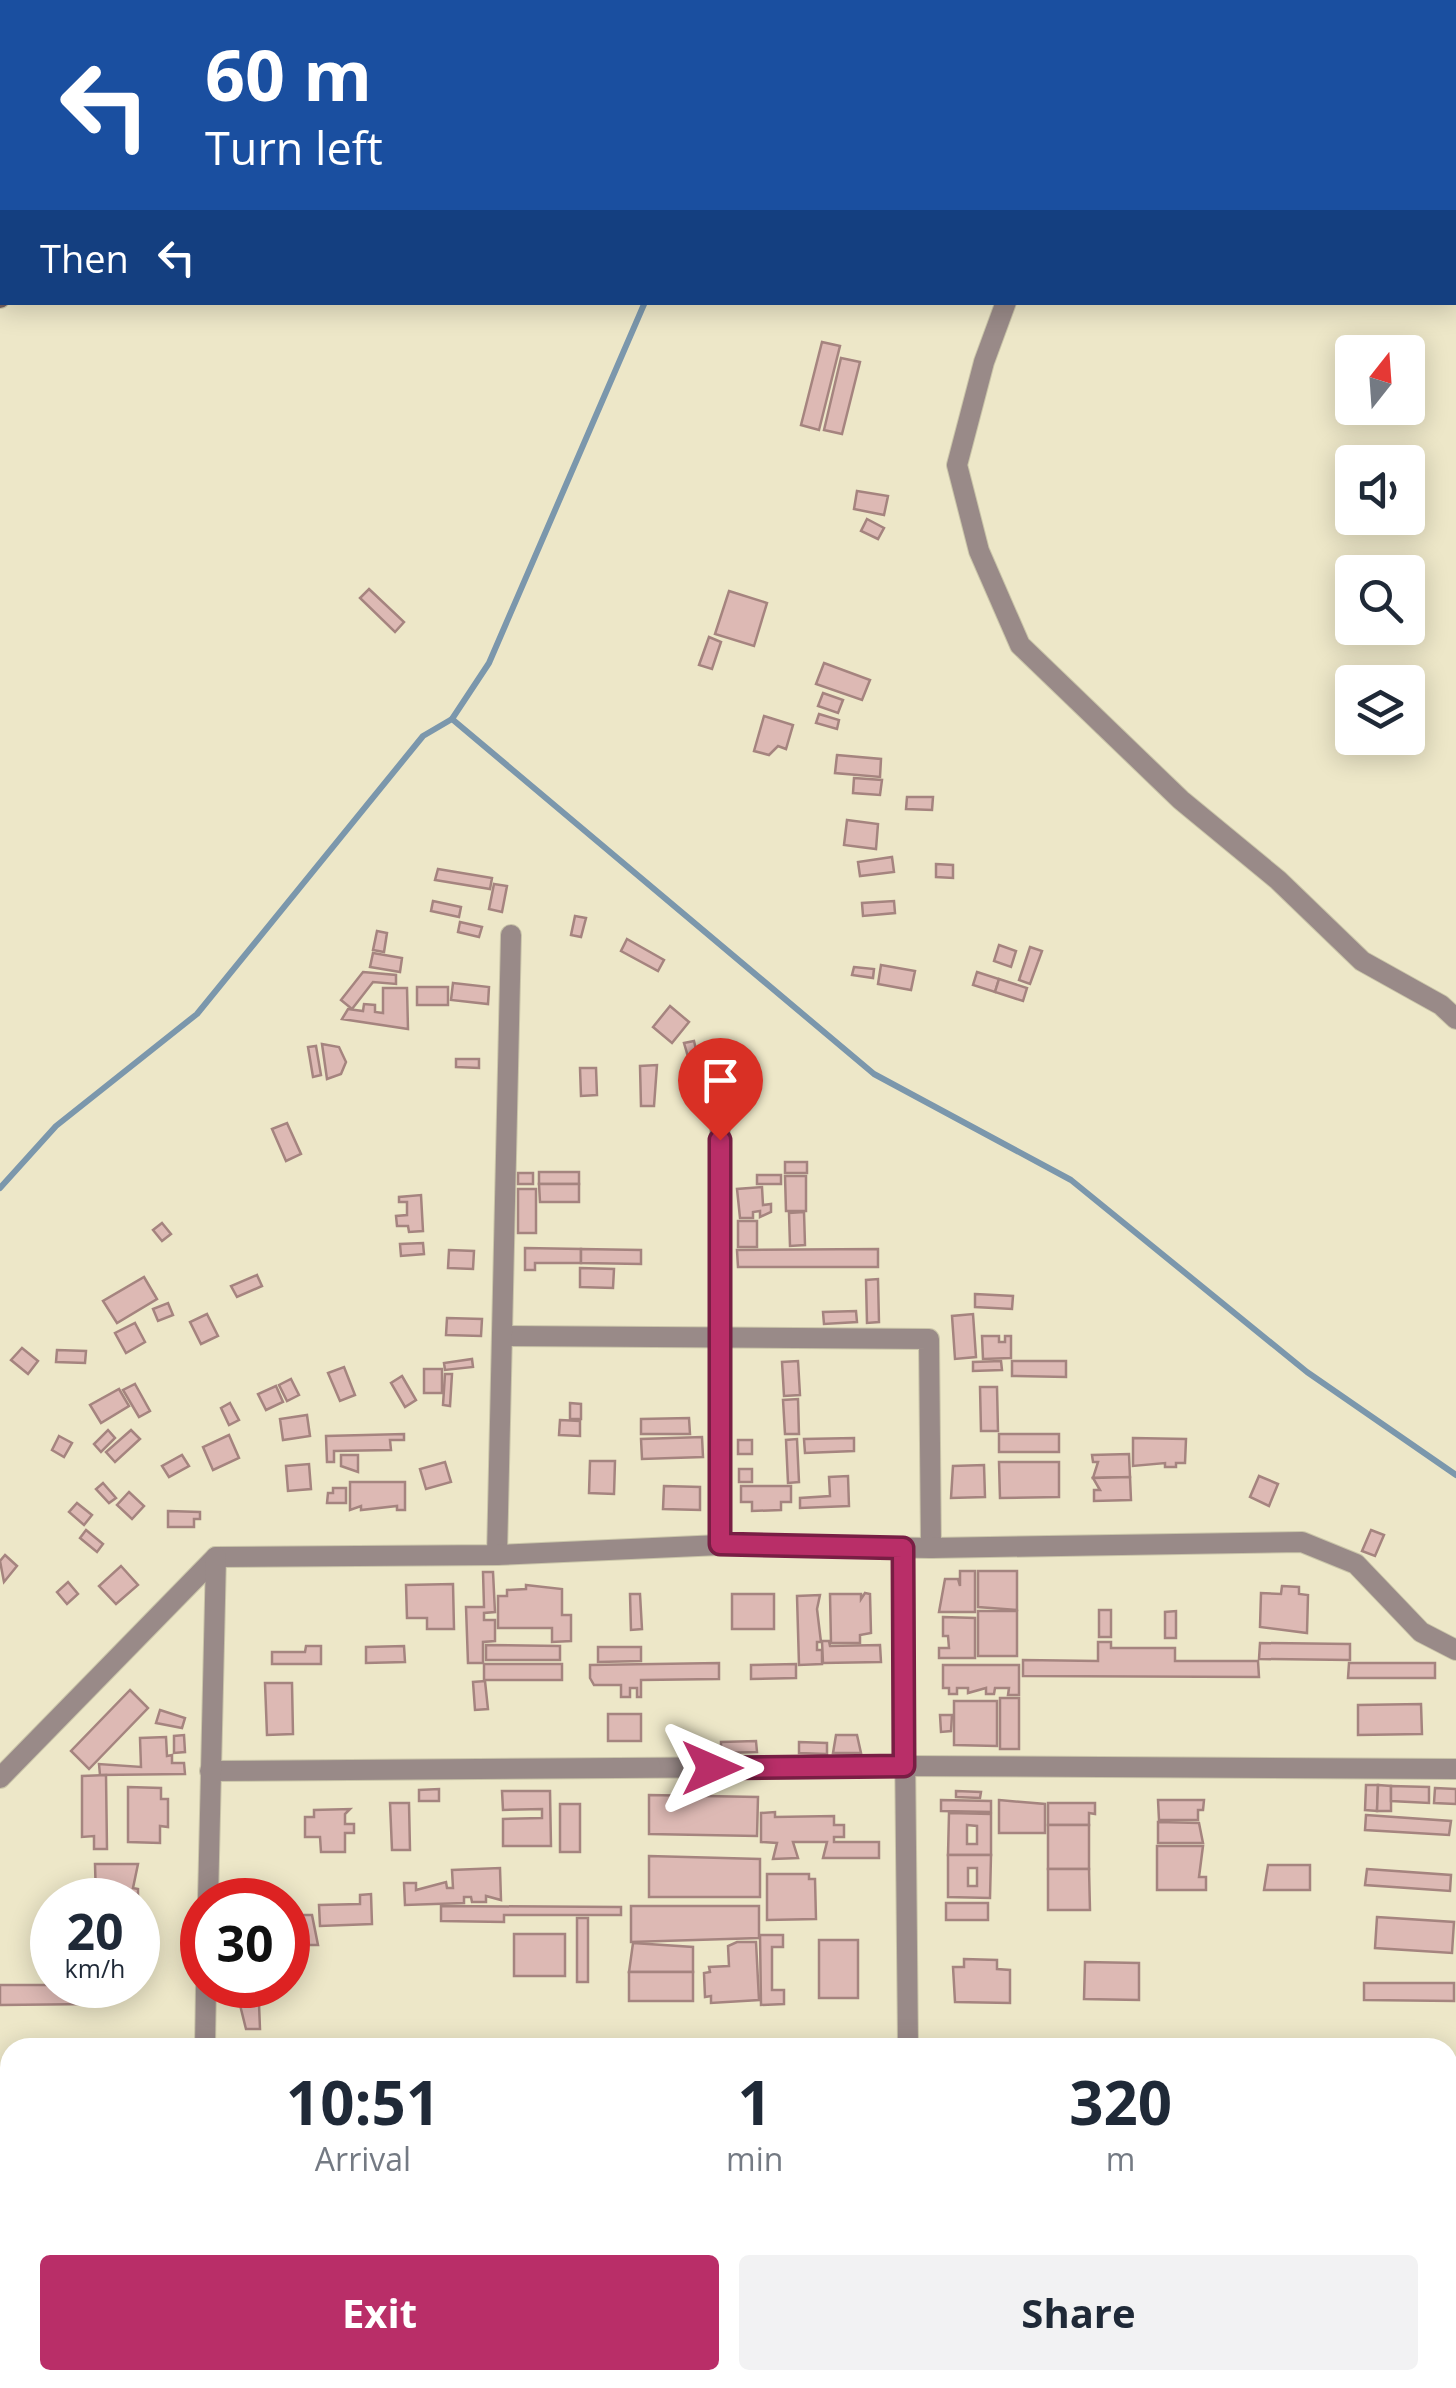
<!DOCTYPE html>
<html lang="en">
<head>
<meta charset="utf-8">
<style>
	:root { --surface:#fff; --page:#f2f2f3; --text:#1f2937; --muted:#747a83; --accent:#b92e68 }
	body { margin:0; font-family:"Open Sans",sans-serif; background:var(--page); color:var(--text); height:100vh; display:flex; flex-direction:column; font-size:38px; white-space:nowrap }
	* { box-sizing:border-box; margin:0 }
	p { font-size:32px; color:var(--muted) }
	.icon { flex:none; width:55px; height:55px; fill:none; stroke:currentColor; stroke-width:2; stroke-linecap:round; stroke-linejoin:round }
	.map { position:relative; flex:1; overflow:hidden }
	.side { position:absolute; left:0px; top:2038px; width:1458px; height:352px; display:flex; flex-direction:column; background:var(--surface); border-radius:30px 30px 0 0; box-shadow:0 5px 25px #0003 }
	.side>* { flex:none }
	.banner { position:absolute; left:0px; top:0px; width:1458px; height:305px; box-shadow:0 5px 25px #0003; background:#1a4fa0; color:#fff; overflow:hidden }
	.needle { width:65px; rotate:17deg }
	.tools { position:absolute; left:1335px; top:335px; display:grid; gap:20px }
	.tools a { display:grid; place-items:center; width:90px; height:90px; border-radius:10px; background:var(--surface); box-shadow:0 5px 25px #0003; font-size:50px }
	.speed { position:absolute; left:30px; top:1878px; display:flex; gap:20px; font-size:50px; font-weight:700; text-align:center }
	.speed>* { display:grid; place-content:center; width:130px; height:130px; border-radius:50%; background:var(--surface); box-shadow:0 5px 25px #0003; line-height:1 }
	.speed small { font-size:25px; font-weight:400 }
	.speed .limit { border:15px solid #d22; background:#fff; color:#111 }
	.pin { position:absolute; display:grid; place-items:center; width:85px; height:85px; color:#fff; margin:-102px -42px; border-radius:50% 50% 50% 0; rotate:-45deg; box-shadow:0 0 10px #0007 }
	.pin .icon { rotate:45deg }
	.me { position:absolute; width:110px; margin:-55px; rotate:90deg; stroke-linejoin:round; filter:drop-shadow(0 0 8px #0008) }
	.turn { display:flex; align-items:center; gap:35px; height:210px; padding:0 40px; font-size:45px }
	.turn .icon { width:130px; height:130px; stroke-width:2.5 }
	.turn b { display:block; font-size:70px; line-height:85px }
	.then { display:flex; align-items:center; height:95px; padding:0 40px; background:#0003; gap:20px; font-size:38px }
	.eta { display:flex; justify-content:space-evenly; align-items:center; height:170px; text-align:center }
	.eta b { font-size:60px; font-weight:700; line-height:70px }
	.cta { display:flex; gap:20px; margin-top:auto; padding:20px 40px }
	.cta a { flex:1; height:115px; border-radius:10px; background:var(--accent); color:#fff; font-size:40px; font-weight:700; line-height:115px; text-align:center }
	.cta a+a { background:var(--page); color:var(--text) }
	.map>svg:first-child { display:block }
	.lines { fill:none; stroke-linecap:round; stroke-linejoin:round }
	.stream { stroke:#7b97ac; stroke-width:6 }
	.building { fill:#ddb9b4; stroke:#a5847f; stroke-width:2.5; fill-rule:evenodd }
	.street-casing { stroke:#cac5a9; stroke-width:22 }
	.secondary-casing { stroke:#cac5a9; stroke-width:22 }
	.street { stroke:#998a88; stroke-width:20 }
	.secondary { stroke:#745e5c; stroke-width:20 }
	.route-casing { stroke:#781e44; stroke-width:25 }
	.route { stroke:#b92e68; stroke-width:18 }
</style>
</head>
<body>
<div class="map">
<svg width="1456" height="2388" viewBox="0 0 1456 2388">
	<rect width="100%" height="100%" fill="#ede7c8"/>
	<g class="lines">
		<g class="stream">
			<path d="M452,719L874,1074L1071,1180L1307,1372L1456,1475"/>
			<path d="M0,1188L56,1126L197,1014L423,736L452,719L489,663L645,302"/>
		</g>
	</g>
	<g class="building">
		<path d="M822,342L840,346L819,430L801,425Z"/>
		<path d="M841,358L860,362L842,434L824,430Z"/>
		<path d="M857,491L888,496L884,515L854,509Z"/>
		<path d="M867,519L884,528L878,539L861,531Z"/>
		<path d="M369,589L404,622L395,632L360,598Z"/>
		<path d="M729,591L767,603L754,646L715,634Z"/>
		<path d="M709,637L721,642L712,669L699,665Z"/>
		<path d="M824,663L870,680L862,700L816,684Z"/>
		<path d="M823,693L843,700L838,713L818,706Z"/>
		<path d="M819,714L839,720L837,729L816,723Z"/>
		<path d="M764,716L793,725L786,749L778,746L769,755L754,751Z"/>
		<path d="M837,755L881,759L880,777L835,773Z"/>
		<path d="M854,778L882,780L880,795L853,793Z"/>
		<path d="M907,797H933L932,810L906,809Z"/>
		<path d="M847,820L878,824L876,849L844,845Z"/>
		<path d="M892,857L894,872L860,876L858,862Z"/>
		<path d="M936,864L953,865V878L936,877Z"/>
		<path d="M438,869L492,878L490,889L435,880Z"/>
		<path d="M494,884L507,886L502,912L489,909Z"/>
		<path d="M433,901L461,907L459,917L431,911Z"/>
		<path d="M894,901L895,913L863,916L862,903Z"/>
		<path d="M575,916L586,918L581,937L571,935Z"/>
		<path d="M460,922L482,927L479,937L458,932Z"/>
		<path d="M377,931L387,933L384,952L373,950Z"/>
		<path d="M627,939L664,960L658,971L621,951Z"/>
		<path d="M999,945L1016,951L1011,967L994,961Z"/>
		<path d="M1030,947L1042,951L1030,984L1019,980Z"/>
		<path d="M373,953L402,958L400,972L370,967Z"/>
		<path d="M881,965L915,971L911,990L878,984Z"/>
		<path d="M854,967L874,969L873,978L852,975Z"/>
		<path d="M363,972L396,975V984L373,982L352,1009L341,1000Z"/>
		<path d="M977,972L999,979L995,992L973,985Z"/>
		<path d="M999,979L1027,988L1023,1001L995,992Z"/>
		<path d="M453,983L489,987L488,1004L451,1000Z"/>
		<rect x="417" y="987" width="31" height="18"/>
		<path d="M383,988H407L408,1029L342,1019L348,1009L363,1011L364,1004L375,1005V1012L383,1013Z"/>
		<path d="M670,1006L689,1022L672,1043L653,1027Z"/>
		<path d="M694,1041L698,1058L689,1060L684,1043Z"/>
		<path d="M322,1044L339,1047L346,1062L341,1074L327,1079Z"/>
		<path d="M316,1046L321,1075L313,1077L308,1047Z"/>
		<path d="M456,1059H479V1068L456,1067Z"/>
		<path d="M657,1065L654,1106H641L640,1066Z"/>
		<path d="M580,1068H596L597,1095L581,1096Z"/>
		<path d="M287,1123L301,1154L286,1161L272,1129Z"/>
		<rect x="785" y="1162" width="22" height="11"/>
		<rect x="539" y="1172" width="40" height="12"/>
		<rect x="518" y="1173" width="15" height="11"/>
		<rect x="757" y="1175" width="24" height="9"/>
		<path d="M785,1176H806V1211H786Z"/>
		<path d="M539,1184H579V1202H540Z"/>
		<path d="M762,1187L763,1205L771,1204V1212L760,1217V1211L753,1212V1218H740L737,1189Z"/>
		<rect x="518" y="1189" width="18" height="44"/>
		<path d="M421,1195L423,1231L409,1232L408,1226H397L396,1216L407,1215V1202H399V1197Z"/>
		<path d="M804,1212L805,1245L790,1246L789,1213Z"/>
		<rect x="738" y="1221" width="19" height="26"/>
		<path d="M162,1223L171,1234L162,1241L153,1230Z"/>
		<path d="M423,1243L424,1254L401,1256L400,1244Z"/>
		<path d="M525,1248L581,1249V1263H535V1270H525Z"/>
		<path d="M581,1249L641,1250V1264L581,1263Z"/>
		<path d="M878,1249V1267H738L737,1250Z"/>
		<path d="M449,1250L474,1251L473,1269L448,1268Z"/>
		<path d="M580,1268L614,1269L613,1288L580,1287Z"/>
		<path d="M257,1275L262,1286L237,1297L231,1286Z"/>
		<path d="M144,1277L157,1299L117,1323L103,1301Z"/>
		<path d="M878,1279L879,1322L867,1323L866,1280Z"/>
		<path d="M975,1294L1013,1296L1012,1309L975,1307Z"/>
		<path d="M168,1303L173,1315L158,1321L153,1309Z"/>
		<path d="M856,1311L857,1322L824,1324L823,1312Z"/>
		<path d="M207,1314L218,1336L201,1344L190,1322Z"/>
		<path d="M973,1314L976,1357L955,1359L952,1316Z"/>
		<path d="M447,1318L482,1319L481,1336L446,1335Z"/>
		<path d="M135,1323L145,1342L126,1353L115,1333Z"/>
		<path d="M982,1336H999V1342H1005V1336H1011V1358L983,1359Z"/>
		<path d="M22,1348L38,1361L28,1374L11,1360Z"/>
		<path d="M57,1350L86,1351L85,1363L56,1362Z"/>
		<path d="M472,1359L473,1367L445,1370L444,1363Z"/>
		<path d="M798,1361L800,1395L784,1396L782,1362Z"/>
		<path d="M1001,1361L1002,1370L973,1371V1362Z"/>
		<path d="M1012,1361H1066V1377L1012,1376Z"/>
		<path d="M344,1367L355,1395L340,1401L328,1373Z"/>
		<rect x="424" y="1369" width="18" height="24"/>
		<path d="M445,1374H452L450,1406L443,1405Z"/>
		<path d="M402,1376L416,1400L405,1407L391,1383Z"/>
		<path d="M291,1379L299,1395L287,1401L279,1385Z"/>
		<path d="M135,1384L150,1411L139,1417L123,1390Z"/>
		<path d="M276,1386L283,1402L266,1410L258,1394Z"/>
		<path d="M980,1387H997L998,1431H981Z"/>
		<path d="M119,1389L129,1406L101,1423L90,1405Z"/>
		<path d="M798,1399L799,1434H785L783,1400Z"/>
		<path d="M230,1403L239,1420L229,1425L221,1408Z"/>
		<path d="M570,1403L581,1404V1419H570Z"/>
		<path d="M307,1415L310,1436L283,1440L280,1419Z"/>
		<path d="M689,1418L690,1434H641V1419Z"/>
		<path d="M560,1420L580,1421V1436L559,1435Z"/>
		<path d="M108,1430L115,1438L101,1452L94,1444Z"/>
		<path d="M131,1430L140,1439L115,1462L106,1452Z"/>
		<path d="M404,1434V1440H390L391,1450L334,1451V1462H327L326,1436Z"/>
		<rect x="999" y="1434" width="60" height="18"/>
		<path d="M229,1435L239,1458L213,1470L203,1447Z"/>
		<path d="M59,1436L72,1443L64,1457L52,1450Z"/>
		<path d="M702,1437L703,1457L642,1459L641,1439Z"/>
		<path d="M854,1438V1451L805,1453L804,1439Z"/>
		<path d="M1133,1438L1186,1439L1185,1463H1176V1467H1165V1463L1133,1466Z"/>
		<path d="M797,1439L799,1482L788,1483L786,1440Z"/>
		<rect x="738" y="1440" width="14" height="14"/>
		<path d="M1129,1454L1130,1477L1093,1478L1098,1462H1093L1092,1455Z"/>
		<path d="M182,1455L189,1466L169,1477L162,1466Z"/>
		<path d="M341,1455H358V1472L341,1466Z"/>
		<path d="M590,1461H615L614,1494L589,1493Z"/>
		<path d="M445,1462L451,1482L426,1489L420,1469Z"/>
		<path d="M999,1462H1059V1497L1000,1498Z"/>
		<path d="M309,1464L311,1489L288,1491L286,1466Z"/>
		<path d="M984,1465L985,1497L951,1498L953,1466Z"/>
		<rect x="739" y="1469" width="13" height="13"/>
		<path d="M848,1476L849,1506L800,1508V1498L830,1496L829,1477Z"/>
		<path d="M1259,1476L1278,1484L1269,1506L1250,1497Z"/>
		<path d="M1130,1477L1131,1500L1094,1501V1490H1100L1093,1478Z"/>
		<path d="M350,1482H405V1510H397V1506L361,1510V1506L350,1510Z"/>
		<path d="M103,1483L116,1498L109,1503L96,1489Z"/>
		<path d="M664,1486L700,1487V1510L663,1509Z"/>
		<path d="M741,1486H791V1502H781V1510L752,1511V1502H741Z"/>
		<path d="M333,1488H346V1503H327L328,1493H333Z"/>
		<path d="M129,1492L144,1506L132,1519L117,1505Z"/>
		<path d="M77,1503L92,1515L84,1525L69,1512Z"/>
		<path d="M168,1511L200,1512V1519H194V1527H168Z"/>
		<path d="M86,1530L103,1544L97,1552L80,1538Z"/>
		<path d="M1371,1530L1384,1535L1375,1556L1362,1551Z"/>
		<path d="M5,1555L17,1566L4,1582L0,1561Z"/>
		<path d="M121,1566L138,1585L116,1604L99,1586Z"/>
		<path d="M960,1571H975V1612H939L945,1579H958L960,1586Z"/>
		<path d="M978,1571H1017V1610L978,1607Z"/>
		<path d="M483,1572H493L495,1612L484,1613V1620H495V1641L483,1642V1663H468L466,1607H484Z"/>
		<path d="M68,1582L78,1594L67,1604L57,1592Z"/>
		<path d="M453,1584L454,1629H427V1618H407L406,1585Z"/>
		<path d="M526,1585L562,1589V1615H571V1641L552,1642V1628H498V1596H507V1590L526,1589Z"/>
		<path d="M1282,1586L1299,1587V1594L1308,1595L1307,1633L1260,1627L1261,1593L1281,1594Z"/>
		<path d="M865,1593L870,1594L871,1633L860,1635V1643H831L830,1594H861V1599Z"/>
		<path d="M630,1594H640L642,1629L631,1630Z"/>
		<rect x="732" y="1594" width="42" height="35"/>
		<path d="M820,1595L817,1609L821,1642H817V1650H822V1664L799,1665L797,1596Z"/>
		<rect x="1099" y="1610" width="12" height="27"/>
		<rect x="978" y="1611" width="39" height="45"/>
		<path d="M1176,1611V1638H1165V1612Z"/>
		<path d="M943,1617L975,1618V1658H939V1648H949L948,1636H943Z"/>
		<path d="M822,1641H829L830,1646L880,1645L881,1662L823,1663Z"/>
		<path d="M1098,1642H1111V1648H1175V1661H1258L1259,1677L1023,1676V1660L1098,1661Z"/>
		<path d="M1260,1643L1350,1644V1660L1259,1659Z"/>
		<path d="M486,1645L560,1646V1660H486Z"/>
		<path d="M306,1646H321V1664H272V1652H305Z"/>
		<path d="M404,1646L405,1662L366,1663V1647Z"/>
		<path d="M598,1647H641V1661L598,1662Z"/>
		<path d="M719,1663V1679L641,1680V1697H637V1688H630V1697H621V1685H594L590,1678V1665Z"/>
		<path d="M1349,1663H1435V1678H1348Z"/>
		<rect x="484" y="1664" width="78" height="16"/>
		<path d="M796,1664V1678L751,1679V1665Z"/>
		<path d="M943,1665H1019V1695H1008L1009,1688H995L994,1694H986V1688L968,1693V1688H957V1694H949V1688H943Z"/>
		<path d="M485,1681L488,1709L475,1710L473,1682Z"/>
		<path d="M265,1683H292L293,1734L267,1735Z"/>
		<path d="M130,1690L148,1708L89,1769L71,1751Z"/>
		<rect x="1000" y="1698" width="19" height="51"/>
		<path d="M954,1701H997V1746L954,1745Z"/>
		<path d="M1421,1704L1422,1734L1358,1735V1705Z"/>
		<path d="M160,1710L185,1718L182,1728L156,1723Z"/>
		<rect x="608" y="1714" width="33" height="27"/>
		<path d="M940,1715H952L951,1731L941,1732Z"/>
		<path d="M184,1735L185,1752L174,1753V1736Z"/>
		<path d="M836,1735H857L861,1753H833Z"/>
		<path d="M166,1737L167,1756L172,1755V1763H184L185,1774L100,1775L99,1764L141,1767L140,1738Z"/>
		<path d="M756,1741L757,1752L721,1753V1742Z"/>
		<path d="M799,1742L827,1743V1754L799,1753Z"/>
		<path d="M106,1775L107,1849H94V1836L82,1837V1776Z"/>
		<path d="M1366,1785H1378L1377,1811L1365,1810Z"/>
		<path d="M1378,1785L1391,1786V1811H1377Z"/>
		<path d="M1391,1786L1429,1787V1803L1391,1801Z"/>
		<path d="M128,1787L161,1788V1799H168V1827L160,1826V1843L128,1842Z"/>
		<path d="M1435,1788L1456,1789V1804L1434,1803Z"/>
		<path d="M439,1789V1801H419V1790Z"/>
		<path d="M502,1791H550L551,1846H503V1819L542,1818V1809L503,1810Z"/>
		<path d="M956,1791L981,1792L980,1798L956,1797Z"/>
		<path d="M649,1795L758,1797L757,1836L649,1834Z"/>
		<path d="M941,1800L991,1801V1812L941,1811Z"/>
		<path d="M999,1800L1045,1804V1833H999Z"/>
		<path d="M1158,1800H1204L1203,1810H1198V1820H1159Z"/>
		<path d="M390,1803H409L410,1850H392Z"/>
		<path d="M1048,1803H1095V1814L1089,1813V1825H1048Z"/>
		<rect x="560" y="1804" width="20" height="48"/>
		<path d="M350,1809L345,1814V1824H354V1833H345V1852H321L320,1837H305V1817H314V1810Z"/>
		<path d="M775,1812V1817L834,1816V1825H844V1837H834V1842H879V1858H823L827,1842H793L798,1858L773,1859L777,1843L761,1842V1813Z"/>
		<path d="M949,1813L991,1814V1855H948ZM967,1825L977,1826V1844H967Z"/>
		<path d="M1366,1815L1451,1821L1449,1835L1365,1830Z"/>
		<path d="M1158,1822L1199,1823L1203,1843H1158Z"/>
		<rect x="1048" y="1825" width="41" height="44"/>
		<path d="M1157,1846H1203L1199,1877H1206V1890H1157Z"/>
		<path d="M948,1855H991L990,1898L948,1897ZM968,1868H977V1886H968Z"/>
		<path d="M649,1856L760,1859V1897H649Z"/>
		<path d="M95,1864H138L133,1888L138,1889V1912V1900H96Z"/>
		<path d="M1268,1865H1310V1890H1264Z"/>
		<path d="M500,1868L501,1900L486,1896V1902H472L471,1897H464V1903L405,1905L404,1883H416V1890L446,1882L447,1888H453L452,1870Z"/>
		<path d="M1048,1869H1089L1090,1910H1048Z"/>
		<path d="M1367,1869L1451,1875L1450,1891L1365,1885Z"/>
		<path d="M767,1874H809V1879H815L816,1919L767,1920Z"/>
		<path d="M371,1894L372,1924L320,1926L319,1905L360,1904V1895Z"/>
		<rect x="946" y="1903" width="42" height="17"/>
		<path d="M441,1906L621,1907V1915H504V1922L441,1921Z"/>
		<path d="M631,1906H759V1938L631,1942Z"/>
		<path d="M288,1915H312L318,1945H288Z"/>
		<path d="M1377,1917L1454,1922L1452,1953L1375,1948Z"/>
		<rect x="577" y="1918" width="11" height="64"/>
		<rect x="514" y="1934" width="51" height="42"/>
		<path d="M760,1935H783V1947H772V1990H784V2004L761,2005Z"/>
		<rect x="40" y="1940" width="12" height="30"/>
		<rect x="819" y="1940" width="39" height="58"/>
		<path d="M737,1942H756L759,2000L711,2003V1996L705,1997L704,1973L710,1972L709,1967L729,1966L728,1946Z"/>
		<path d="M633,1943L693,1947V1972H629Z"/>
		<path d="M964,1959L997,1960V1969L1010,1970V2003L955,2002L953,1967H964Z"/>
		<path d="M1085,1962L1139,1963V2000L1084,1999Z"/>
		<rect x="629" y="1972" width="64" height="29"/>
		<path d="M1364,1983H1454V2001L1364,2000Z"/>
		<path d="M0,1985H93V2004L0,2005Z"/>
		<path d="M259,2004L260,2029H246L240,2005Z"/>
		<path d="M0,2279H10L6,2307H0Z"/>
	</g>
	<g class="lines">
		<defs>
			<g id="street">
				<path d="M1016,0V2"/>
				<path d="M904,2V0"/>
				<path d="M1455,201H1456"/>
				<path d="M0,228H2"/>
				<path d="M1006,302L984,362L957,465L979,551L1020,645L1181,800L1278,880L1362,961L1441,1005L1456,1019"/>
				<path d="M720,1101V1545"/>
				<path d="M502,1336L929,1339L931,1548"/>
				<path d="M903,1548L908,2048"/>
				<path d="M497,1555L511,935"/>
				<path d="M210,1771L904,1766L1456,1769"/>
				<path d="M0,1778L216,1557L497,1555L720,1545L931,1548L1302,1542L1356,1564L1421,1632L1456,1650"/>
				<path d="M208,1900L216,1557"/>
				<path d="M205,2048L206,1985"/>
				<path d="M1448,2141L1456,2142"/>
				<path d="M97,2388L206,2380L907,2388L1456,2387"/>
			</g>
			<g id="secondary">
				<path d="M433,2L437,0"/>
				<path d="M0,298L2,296"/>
			</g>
		</defs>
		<use href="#street" class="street-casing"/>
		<use href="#secondary" class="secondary-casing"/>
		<use href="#street" class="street"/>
		<use href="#secondary" class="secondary"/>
	</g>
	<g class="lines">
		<defs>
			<path id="route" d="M712,1768L904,1766L903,1548L720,1544V1140"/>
		</defs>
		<use href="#route" class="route-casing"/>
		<use href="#route" class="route"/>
	</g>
</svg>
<div class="tools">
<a><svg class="needle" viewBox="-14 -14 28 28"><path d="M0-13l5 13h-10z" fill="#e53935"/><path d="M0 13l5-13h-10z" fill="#747a83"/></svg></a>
<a><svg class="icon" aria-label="sound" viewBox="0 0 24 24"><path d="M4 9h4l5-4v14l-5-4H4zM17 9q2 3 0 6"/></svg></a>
<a><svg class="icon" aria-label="search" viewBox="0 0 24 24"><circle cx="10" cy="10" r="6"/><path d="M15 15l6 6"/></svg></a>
<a><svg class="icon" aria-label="layers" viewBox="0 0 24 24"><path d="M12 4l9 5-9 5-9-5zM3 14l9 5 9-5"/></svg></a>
</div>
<div class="speed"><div>20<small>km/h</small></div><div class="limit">30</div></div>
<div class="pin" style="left:720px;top:1140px;background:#d93025"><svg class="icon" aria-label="arrive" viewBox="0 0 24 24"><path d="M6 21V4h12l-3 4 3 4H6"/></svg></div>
<svg class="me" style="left:712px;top:1768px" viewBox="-20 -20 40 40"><path d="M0-17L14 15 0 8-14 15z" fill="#b92e68" stroke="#fff" stroke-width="4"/></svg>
<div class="banner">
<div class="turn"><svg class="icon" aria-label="left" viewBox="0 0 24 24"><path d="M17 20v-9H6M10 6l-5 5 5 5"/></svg><div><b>60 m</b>Turn left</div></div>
<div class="then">Then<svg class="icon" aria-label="left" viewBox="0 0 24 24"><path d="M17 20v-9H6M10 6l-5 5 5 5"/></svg></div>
</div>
<section class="side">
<div class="eta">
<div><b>10:51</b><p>Arrival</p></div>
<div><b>1</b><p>min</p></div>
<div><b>320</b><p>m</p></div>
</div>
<div class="cta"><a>Exit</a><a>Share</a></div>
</section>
</div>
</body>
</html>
